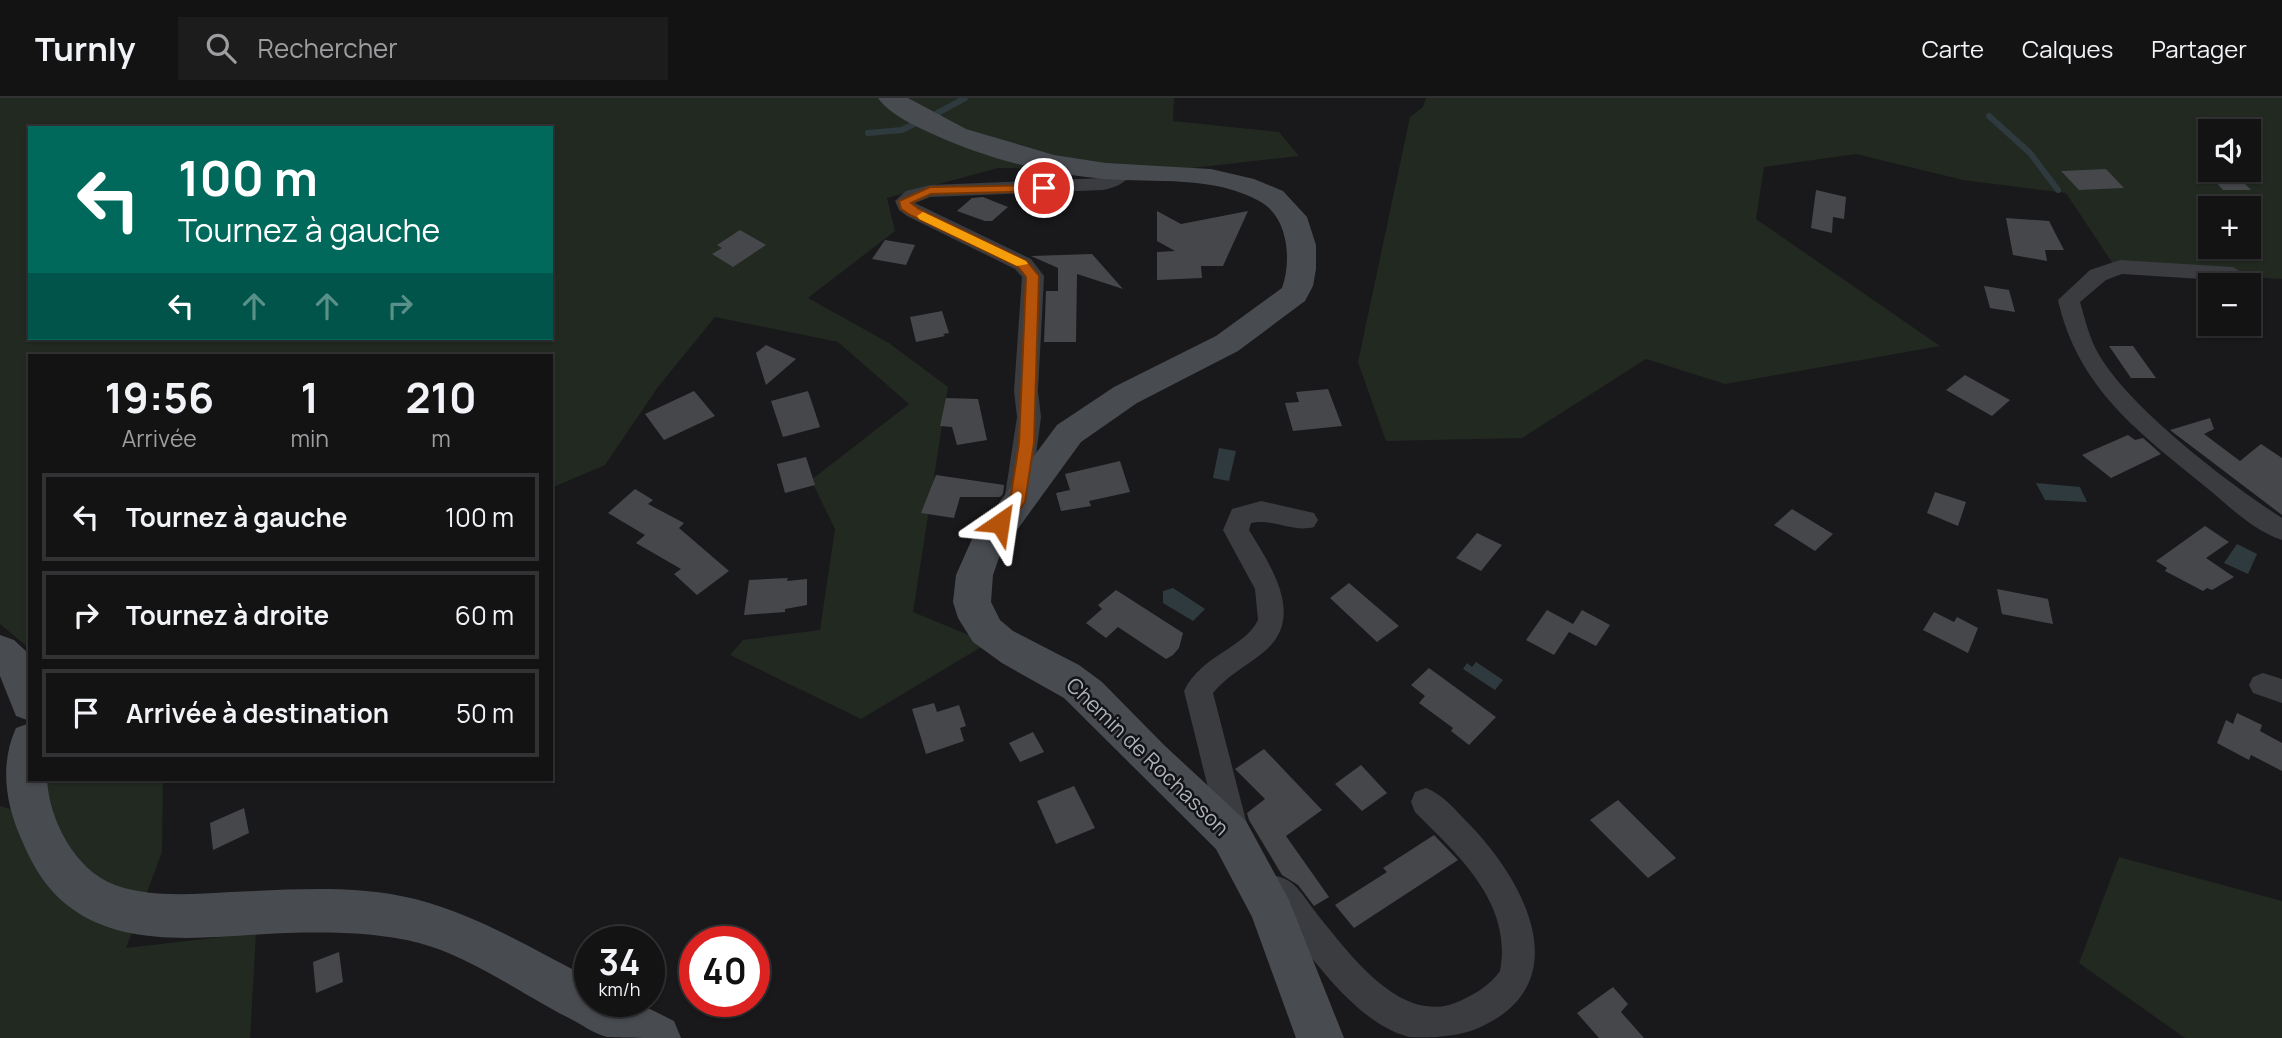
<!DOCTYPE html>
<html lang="fr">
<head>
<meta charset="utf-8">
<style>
	:root { --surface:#131314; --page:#1c1c1d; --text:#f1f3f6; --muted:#9d9ea0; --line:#323234 }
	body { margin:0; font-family:Manrope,sans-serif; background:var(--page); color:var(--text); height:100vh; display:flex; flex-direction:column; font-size:26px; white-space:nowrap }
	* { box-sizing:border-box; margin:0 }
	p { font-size:23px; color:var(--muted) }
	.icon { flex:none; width:38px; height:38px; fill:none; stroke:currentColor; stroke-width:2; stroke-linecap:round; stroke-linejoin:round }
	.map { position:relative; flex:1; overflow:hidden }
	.sheet { position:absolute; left:28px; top:256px; width:525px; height:427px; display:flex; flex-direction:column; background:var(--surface); border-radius:0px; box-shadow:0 2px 5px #0004,0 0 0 2px var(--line) }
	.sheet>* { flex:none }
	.top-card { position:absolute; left:28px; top:28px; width:525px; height:214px; border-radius:0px; box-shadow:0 2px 5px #0004,0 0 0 2px var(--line); background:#00695c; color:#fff; overflow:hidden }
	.controls { position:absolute; left:2198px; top:21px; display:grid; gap:14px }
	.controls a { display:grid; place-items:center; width:63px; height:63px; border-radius:0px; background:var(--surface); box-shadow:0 2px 5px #0004,0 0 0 2px var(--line); font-size:35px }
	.speed { position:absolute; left:574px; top:828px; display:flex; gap:14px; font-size:35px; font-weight:700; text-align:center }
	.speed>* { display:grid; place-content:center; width:91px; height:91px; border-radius:50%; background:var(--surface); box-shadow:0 2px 5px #0004,0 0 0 2px var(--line); line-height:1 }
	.speed small { font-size:18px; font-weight:400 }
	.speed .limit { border:10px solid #d22; background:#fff; color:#111 }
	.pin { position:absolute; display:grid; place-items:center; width:60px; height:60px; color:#fff; margin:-30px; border:4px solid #fff; border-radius:50%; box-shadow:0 2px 7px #0007 }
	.me { position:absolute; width:77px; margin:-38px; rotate:32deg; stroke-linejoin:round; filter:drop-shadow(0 0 5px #0008) }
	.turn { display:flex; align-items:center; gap:24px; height:147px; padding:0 35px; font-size:32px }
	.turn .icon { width:91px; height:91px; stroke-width:2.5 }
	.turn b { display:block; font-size:49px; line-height:60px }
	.lanes { display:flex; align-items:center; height:66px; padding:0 35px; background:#0003; justify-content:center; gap:35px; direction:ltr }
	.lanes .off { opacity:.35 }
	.eta { display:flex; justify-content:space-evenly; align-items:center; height:119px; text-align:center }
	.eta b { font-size:42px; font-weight:700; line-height:49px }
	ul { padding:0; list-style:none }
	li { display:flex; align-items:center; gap:21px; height:88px; margin:0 14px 10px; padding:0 21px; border:4px solid var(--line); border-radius:0px }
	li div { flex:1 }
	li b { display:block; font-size:26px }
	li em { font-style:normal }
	header { display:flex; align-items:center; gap:42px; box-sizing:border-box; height:98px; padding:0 35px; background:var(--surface); border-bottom:2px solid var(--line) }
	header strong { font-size:33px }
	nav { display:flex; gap:38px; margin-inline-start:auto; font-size:24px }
	.search { width:490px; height:63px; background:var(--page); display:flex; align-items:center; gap:18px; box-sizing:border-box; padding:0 24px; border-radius:0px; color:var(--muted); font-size:26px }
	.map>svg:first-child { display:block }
	.green { fill:#212921; fill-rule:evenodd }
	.water { fill:#2f3a3f }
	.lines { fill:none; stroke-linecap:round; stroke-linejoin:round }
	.stream { stroke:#2f3a3f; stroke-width:6 }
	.building { fill:#45474b }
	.street { fill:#3a3c40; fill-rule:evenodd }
	.secondary { fill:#484b50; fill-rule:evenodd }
	.route { fill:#b45309; stroke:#753606; stroke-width:2 }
	.slow { fill:#f59e0b }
	.labels { text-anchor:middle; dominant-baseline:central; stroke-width:5; stroke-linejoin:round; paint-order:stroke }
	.street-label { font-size:21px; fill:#abb2ba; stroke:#141416 }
</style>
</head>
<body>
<header>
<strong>Turnly</strong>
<div class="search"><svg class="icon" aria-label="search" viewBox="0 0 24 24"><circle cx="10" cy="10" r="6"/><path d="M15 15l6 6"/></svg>Rechercher</div>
<nav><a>Carte</a><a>Calques</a><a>Partager</a></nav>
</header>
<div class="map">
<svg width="2282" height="940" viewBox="0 0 2282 940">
	<rect width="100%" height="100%" fill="#19191b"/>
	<g class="green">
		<path d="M0,0H1174L1173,23L1279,34L1299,58L1174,72L998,70L887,100L895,133L808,200L889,245L948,289L913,514L988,545L861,621L730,557L743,542L820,532L835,431L811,382L909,306L838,244L715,219L658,289L605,367L551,390V257H30V551L0,526ZM30,30H551V240H30Z"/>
		<path d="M1426,0H2282V181L2117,172L2066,95L1963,82L1856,56L1764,69L1756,121L1940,248L1725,286L1646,261L1522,340L1386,343L1358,264L1410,19L1423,9ZM2210,33H2249V72H2210ZM2210,110H2249V149H2210Z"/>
		<path d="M34,681H163L162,754L126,850L256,835L250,940H0V708L49,723L34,693Z"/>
		<path d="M2119,759L2282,803V940H2185L2079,865Z"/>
	</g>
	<g class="water">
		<path d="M1219,350L1236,353L1229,383L1213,380Z"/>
		<path d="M2036,385L2080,389L2087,404L2045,402Z"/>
		<path d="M2237,446L2257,456L2248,476L2224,465Z"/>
		<path d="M1173,490L1205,511L1193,523L1163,505V493Z"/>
		<path d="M1476,564L1503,582L1495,592L1463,571L1467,565L1472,569Z"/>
	</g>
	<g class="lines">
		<g class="stream">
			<path d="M932,18L965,0"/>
			<path d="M1989,18L2030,55L2058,92"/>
			<path d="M868,35L902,32L914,26"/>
		</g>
	</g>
	<g class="building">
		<path d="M2106,71L2124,90L2079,92L2061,73Z"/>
		<path d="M2205,72H2232L2251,92H2223Z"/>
		<path d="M1816,92L1846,99L1844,121L1833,119L1832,135L1811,130Z"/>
		<path d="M983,99L1008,109L992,123H985L957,113L972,100Z"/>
		<path d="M1157,113L1181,126L1248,113L1223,168H1201L1202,180L1157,182V154L1175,153L1157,143Z"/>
		<path d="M2006,120L2049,123L2064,152H2045L2047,163L2013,157Z"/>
		<path d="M740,132L766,147L733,169L712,156L722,150L717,147Z"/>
		<path d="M885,142L915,147L906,167L872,161Z"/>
		<path d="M1092,156L1123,191L1077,176L1076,244H1044L1046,193H1058V170L1031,158Z"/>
		<path d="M1984,188L2009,192L2015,214L1990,210Z"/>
		<path d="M942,213L949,235L943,236L945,238L916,244L910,219Z"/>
		<path d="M766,247L796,261L766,287L756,255Z"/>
		<path d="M2109,248H2133L2156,280H2131Z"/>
		<path d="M1965,277L2010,302L1992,318L1946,292Z"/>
		<path d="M1328,291L1342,328L1293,333L1285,305L1299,304L1296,294Z"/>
		<path d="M694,293L715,318L664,342L645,316Z"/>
		<path d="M808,293L820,329L783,339L771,303Z"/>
		<path d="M946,300L978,301L987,342L957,347L952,329L940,328Z"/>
		<path d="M2210,320L2214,331L2204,336L2240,363L2261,346L2282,360V417L2170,332Z"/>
		<path d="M2128,337L2135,342L2143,340L2161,356L2111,380L2082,357Z"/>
		<path d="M806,359L815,387L785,395L777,366Z"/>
		<path d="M1120,363L1130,394L1089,403L1091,408L1061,413L1056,395L1070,392L1065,376Z"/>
		<path d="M936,377L1004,387L1003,396L1000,399H960L954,420L921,415Z"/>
		<path d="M635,391L653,402L648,406L684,425L679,430L729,473L697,497L674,476L681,471L636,445L645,437L608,415Z"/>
		<path d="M1935,394L1966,404L1958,428L1927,415Z"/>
		<path d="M1792,411L1833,436L1815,453L1774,427Z"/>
		<path d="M2205,428L2229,444L2206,460L2234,479L2212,492L2207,490L2203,493L2165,473L2167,470L2156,463Z"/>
		<path d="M1477,435L1502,447L1481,473L1456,460Z"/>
		<path d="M788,480L787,483L807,481V507L785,511V514L744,517L749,482Z"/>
		<path d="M1349,485L1399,528L1377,544L1330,500Z"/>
		<path d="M1997,491L2048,501L2053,526L2002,516Z"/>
		<path d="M1116,492L1183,535L1179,550L1173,557L1166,561L1118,529L1106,540L1086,525L1102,511L1098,507Z"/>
		<path d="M1547,512L1573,526L1582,512L1610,527L1596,548L1569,534L1554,557L1526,542Z"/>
		<path d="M1934,514L1954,524L1957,519L1978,530L1968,555L1923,532Z"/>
		<path d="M1429,570L1496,619L1469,647L1451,633L1453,630L1419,605L1425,598L1411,587Z"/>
		<path d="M934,605L937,614L959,607L966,628L960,630L964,643L926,656L912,611Z"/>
		<path d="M2237,615L2262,627L2260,633L2282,645V673L2251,657L2249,662L2217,645L2226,622L2233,626Z"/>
		<path d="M1033,634L1044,654L1020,664L1009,645Z"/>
		<path d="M1264,651L1322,712L1286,738L1329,799L1314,808L1298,787L1282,777L1249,722L1247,715L1265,701L1235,671Z"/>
		<path d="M1361,667L1387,695L1362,713L1335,686Z"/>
		<path d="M1074,688L1095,730L1056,746L1037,703Z"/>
		<path d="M1618,702L1676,760L1648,780L1590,722Z"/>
		<path d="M244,710L249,735L213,752L210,725Z"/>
		<path d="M1434,737L1458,762L1354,830L1335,807L1387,774L1383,770Z"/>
		<path d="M339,854L343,884L316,895L313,864Z"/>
		<path d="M1613,889L1628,906L1621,914L1644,940H1599L1577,915Z"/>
	</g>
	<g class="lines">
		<g class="street">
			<path d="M1121,70L1131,76C1123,87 1116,89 1103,92L930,99L915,105L1031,161L1044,178L1038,293L1041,319L1030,404L1026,411L1017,413L1008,411L1004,404L1017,319L1014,293L1022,179L1015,171L907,118L899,112L895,103L906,93L930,87L1103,80Z"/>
			<path d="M2120,162L2233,169L2244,176L2233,183L2122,176L2106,182L2080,204C2085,221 2089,239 2098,255C2128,309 2229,386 2282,420V442C2254,433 2230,409 2207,390C2140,335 2078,291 2058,202L2090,172Z"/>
			<path d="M1261,403L1314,415L1318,422L1314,429C1293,435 1272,420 1251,425L1249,432C1272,470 1308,522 1260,557C1243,570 1226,579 1213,595L1251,742L1247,752L1236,756L1225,752L1221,742L1184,593C1201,557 1245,550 1258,522L1255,491L1223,432L1232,411Z"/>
			<path d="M2263,575L2282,581V605L2253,595L2249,587L2253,579Z"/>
			<path d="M1426,690C1444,697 1457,714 1470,727C1527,786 1579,888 1476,931C1456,939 1430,940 1409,939C1364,927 1329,881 1301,847C1286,828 1276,810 1253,801L1248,790L1253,779C1265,775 1277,776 1289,783C1299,789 1309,806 1317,816C1349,855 1403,932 1462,902C1477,895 1491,886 1500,873C1513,805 1458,757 1415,714L1411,704L1415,694Z"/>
		</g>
		<g class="secondary">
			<path d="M878,0H908L966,31L1054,57L1106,65L1211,71L1254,81L1283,93L1307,119L1316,147V171L1313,188L1305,203L1238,253L1137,305L1081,344L1001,454L993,477L991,504L1000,522L1013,533L1079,567L1102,584L1164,647L1246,723L1289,802L1344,940H1296L1252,819L1216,751L1064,600L1002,565L973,544L958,520L953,504L956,477L972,441L1057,327L1114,289L1216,238L1282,190C1292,162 1288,120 1261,104C1214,77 1155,85 1104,81C1048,76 987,61 935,37C917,29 890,17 878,0Z"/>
			<path d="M0,537L14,542L30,557V623L16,618L0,578Z"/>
			<path d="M30,625V681H47C49,722 75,772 115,787C151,800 194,796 231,794C287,792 345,787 401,798C469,811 529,850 590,880V903H634L674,923L681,940C661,940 625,940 607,939C594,936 581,926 569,920C524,897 467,857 419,845C376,834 331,834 287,835C219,837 130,854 71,810C46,792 31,765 20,738C5,703 0,665 16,630Z"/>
		</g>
	</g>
	<path class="route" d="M1044,87L1048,88V93L931,96L911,105L919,111L1027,163L1039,178L1034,345L1025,404L1006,429L1000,431L993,425L1010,403L1019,345L1026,179L1018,169L910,117L901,111L899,103L930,89Z"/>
	<path class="slow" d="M923,114L1026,163L1028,166L1017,168L919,121L917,118Z"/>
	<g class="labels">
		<g class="street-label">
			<text transform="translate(1148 658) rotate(44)">Chemin de Rochasson</text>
		</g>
	</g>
</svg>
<div class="controls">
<a><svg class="icon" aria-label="sound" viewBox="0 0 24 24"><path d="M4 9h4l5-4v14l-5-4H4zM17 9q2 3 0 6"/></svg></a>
<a>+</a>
<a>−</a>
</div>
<div class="speed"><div>34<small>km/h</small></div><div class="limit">40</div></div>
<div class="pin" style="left:1044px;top:90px;background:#d93025"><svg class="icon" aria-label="arrive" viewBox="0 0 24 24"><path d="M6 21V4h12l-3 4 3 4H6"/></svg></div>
<svg class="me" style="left:1000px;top:425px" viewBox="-20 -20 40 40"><path d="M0-17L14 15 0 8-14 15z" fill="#b45309" stroke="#fff" stroke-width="4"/></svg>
<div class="top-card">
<div class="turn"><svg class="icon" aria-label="left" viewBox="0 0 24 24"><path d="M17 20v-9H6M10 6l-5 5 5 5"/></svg><div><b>100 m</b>Tournez à gauche</div></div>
<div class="lanes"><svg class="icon" aria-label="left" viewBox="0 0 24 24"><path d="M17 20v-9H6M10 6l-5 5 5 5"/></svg><svg class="icon off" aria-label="ahead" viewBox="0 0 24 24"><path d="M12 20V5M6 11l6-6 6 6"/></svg><svg class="icon off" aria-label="ahead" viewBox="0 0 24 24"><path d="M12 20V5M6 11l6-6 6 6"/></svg><svg class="icon off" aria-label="right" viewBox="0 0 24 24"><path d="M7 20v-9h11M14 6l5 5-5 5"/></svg></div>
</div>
<section class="sheet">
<div class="eta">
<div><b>19:56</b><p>Arrivée</p></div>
<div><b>1</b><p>min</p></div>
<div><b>210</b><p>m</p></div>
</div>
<ul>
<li><svg class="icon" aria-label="left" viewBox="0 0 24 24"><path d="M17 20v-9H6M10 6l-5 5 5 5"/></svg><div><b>Tournez à gauche</b></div><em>100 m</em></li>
<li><svg class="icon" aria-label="right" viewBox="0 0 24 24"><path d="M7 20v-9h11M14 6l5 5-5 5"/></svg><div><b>Tournez à droite</b></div><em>60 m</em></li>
<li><svg class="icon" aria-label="arrive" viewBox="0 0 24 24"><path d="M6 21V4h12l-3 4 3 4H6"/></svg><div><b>Arrivée à destination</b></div><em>50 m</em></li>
</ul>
</section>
</div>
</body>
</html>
